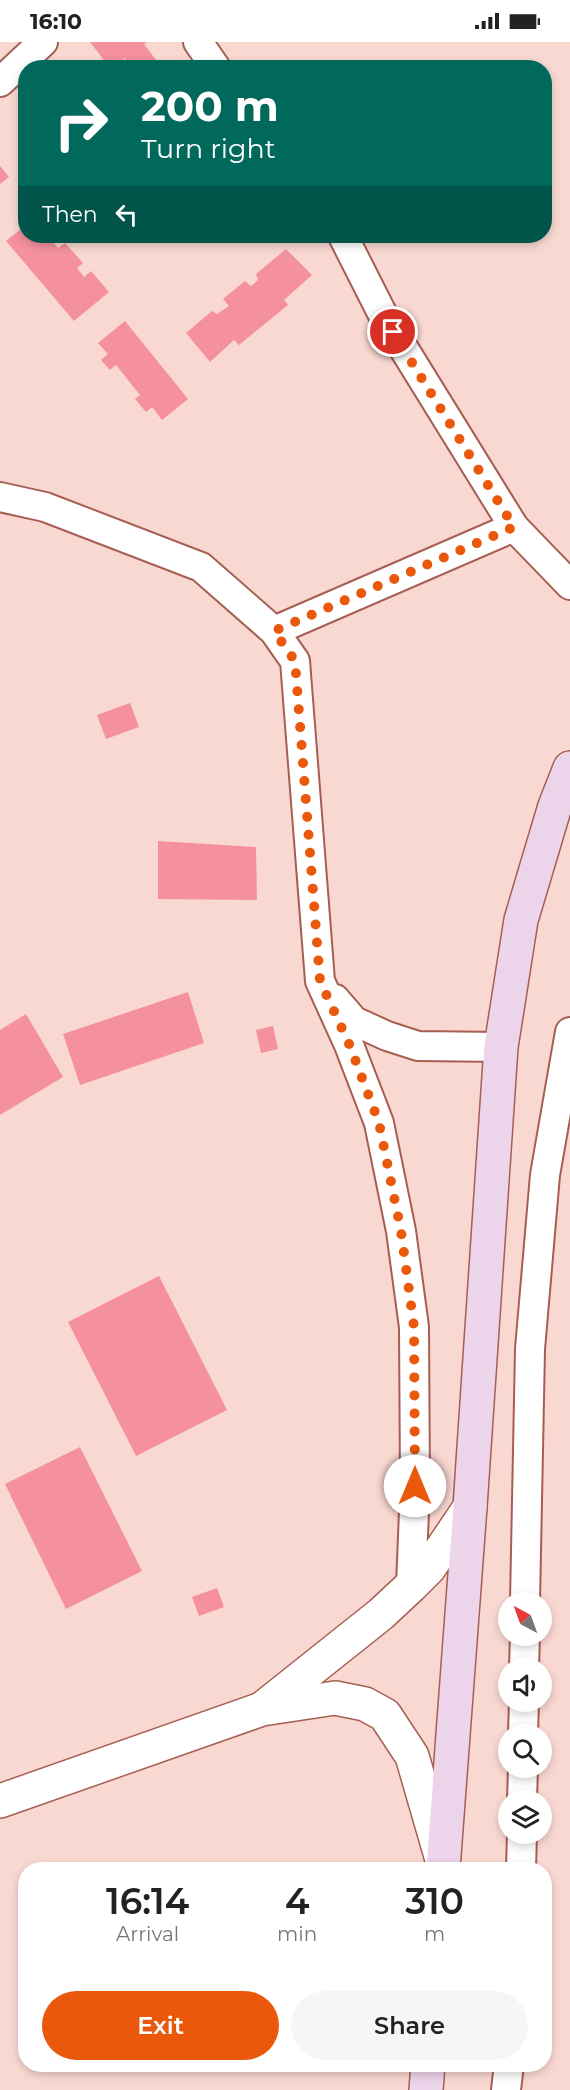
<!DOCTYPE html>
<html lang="en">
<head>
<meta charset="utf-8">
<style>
	:root { --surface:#fff; --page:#f6f6f6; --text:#222; --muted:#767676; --accent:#ea580c }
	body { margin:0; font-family:Montserrat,sans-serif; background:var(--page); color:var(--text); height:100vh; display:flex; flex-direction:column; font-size:22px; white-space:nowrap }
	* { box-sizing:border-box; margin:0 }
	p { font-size:20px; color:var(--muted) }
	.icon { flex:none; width:33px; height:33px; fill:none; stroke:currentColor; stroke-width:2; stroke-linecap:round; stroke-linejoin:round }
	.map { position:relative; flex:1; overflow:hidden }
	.sheet { position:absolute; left:18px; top:1820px; width:534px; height:210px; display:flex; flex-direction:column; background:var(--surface); border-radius:24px; box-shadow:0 3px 9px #0003 }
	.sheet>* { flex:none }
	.top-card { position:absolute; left:18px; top:18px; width:534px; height:183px; border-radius:24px; box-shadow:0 3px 9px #0003; background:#00695c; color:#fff; overflow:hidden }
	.needle { width:39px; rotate:319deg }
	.buttons { position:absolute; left:498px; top:1550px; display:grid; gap:12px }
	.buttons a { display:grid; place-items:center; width:54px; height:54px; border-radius:50%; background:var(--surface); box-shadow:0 3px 9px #0003; font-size:30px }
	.pin { position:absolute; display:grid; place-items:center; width:51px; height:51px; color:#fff; margin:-26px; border:3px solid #fff; border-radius:50%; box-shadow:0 2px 6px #0007 }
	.me { position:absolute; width:66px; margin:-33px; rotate:0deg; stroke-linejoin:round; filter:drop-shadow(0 0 4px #0008) }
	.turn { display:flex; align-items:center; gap:21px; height:126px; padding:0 24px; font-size:27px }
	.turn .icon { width:78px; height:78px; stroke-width:2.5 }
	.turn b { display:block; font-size:42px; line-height:51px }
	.then { display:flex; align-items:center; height:57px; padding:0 24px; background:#0003; gap:12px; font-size:22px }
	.eta { display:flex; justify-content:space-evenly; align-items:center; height:102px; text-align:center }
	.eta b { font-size:36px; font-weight:600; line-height:42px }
	.cta { display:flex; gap:12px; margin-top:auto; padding:12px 24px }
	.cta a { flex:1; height:69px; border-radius:36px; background:var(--accent); color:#fff; font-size:24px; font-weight:600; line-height:69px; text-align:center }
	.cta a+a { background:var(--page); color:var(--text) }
	.status { display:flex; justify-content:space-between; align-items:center; height:42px; padding:0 30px; background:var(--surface); direction:ltr }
	.status svg { height:16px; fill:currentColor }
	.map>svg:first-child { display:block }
	.building { fill:#f5909f }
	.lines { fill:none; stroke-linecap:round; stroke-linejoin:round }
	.minor-casing { stroke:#a75e52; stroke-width:32 }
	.tertiary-casing { stroke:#a75e52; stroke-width:36 }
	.secondary-casing { stroke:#a75e52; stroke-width:36 }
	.minor { stroke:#fff; stroke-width:28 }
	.tertiary { stroke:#fff; stroke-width:33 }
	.secondary { stroke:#ecd4ea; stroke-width:33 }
	.route { stroke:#ea580c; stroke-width:10; stroke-dasharray:0 18 }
</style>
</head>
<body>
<div class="status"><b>16:10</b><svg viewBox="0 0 49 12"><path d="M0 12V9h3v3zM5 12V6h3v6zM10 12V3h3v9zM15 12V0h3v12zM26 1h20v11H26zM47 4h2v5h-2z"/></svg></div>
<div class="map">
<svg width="570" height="2048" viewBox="0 0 570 2048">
	<rect width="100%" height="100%" fill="#fad8d2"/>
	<g class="building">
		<path d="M90,0H147L144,2L162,26H126L129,23L125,16L114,26H110Z"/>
		<path d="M0,124L9,135L0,142Z"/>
		<path d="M26,183V194H48L58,206L65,201L83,221L77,226L84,235L91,229L109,250L74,279L6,199Z"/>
		<path d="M253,194H269L260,201Z"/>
		<path d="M286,207L312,233L284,258L288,263L239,303L234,298L210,320L186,291L212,269L217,272L229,264L223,257L245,239L251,244L258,238L256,232Z"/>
		<path d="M125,279L188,357L162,378L152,365L146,370L135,357L140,353L116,323L110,328L101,318L108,312L98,301Z"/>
		<path d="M130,661L139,685L106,697L97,673Z"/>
		<path d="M158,799L256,805L257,858L158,857Z"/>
		<path d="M188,950L204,1001L80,1043L63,992Z"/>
		<path d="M26,972L63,1035L0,1073V988Z"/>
		<path d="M273,984L278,1007L261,1011L256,988Z"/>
		<path d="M159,1234L227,1368L136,1414L68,1280Z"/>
		<path d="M80,1405L142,1529L66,1567L5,1442Z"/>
		<path d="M217,1546L224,1565L199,1574L192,1555Z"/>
	</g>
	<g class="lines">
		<defs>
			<g id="minor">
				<path d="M198,0L216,26"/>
				<path d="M0,40L43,0"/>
				<path d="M343,194L383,273L514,485L570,543"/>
				<path d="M0,455L45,465L201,525L274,589L295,619L320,939L349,1003L379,1081L401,1189L414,1285L415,1444L411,1544"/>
				<path d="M274,589L514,485"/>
				<path d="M335,957L354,979L387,994L418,1004L501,1005"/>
				<path d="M525,1560L530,1307L545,1133L570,990"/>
				<path d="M524,1626L525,1593"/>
				<path d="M523,1692L524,1659"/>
				<path d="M522,1758L523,1725"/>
				<path d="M521,1827L522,1791"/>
				<path d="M506,2048L509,2022"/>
			</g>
			<g id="tertiary">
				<path d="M263,1666L381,1572L411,1544L429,1526L470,1465"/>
				<path d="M0,1759L262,1667L335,1656L365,1662L385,1673L412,1714L443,1821"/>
			</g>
			<g id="secondary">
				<path d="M443,1827L470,1465L501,1005L521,878L555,764L570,726"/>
				<path d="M426,2048L428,2022"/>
			</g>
		</defs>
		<use href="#minor" class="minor-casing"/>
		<use href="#tertiary" class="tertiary-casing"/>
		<use href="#secondary" class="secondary-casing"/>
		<use href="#minor" class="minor"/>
		<use href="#tertiary" class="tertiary"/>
		<use href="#secondary" class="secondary"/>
	</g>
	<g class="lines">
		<path class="route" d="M393,290L514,485L274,589L295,619L320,939L350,1004L379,1081L401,1189L414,1285L415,1444"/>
	</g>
</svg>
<div class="buttons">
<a><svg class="needle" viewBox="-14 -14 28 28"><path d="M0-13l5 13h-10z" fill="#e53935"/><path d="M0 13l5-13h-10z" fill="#767676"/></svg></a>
<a><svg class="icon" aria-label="sound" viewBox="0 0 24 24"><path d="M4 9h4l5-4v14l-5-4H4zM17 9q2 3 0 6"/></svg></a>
<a><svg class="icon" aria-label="search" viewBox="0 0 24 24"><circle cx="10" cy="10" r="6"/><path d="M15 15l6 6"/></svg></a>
<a><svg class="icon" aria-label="layers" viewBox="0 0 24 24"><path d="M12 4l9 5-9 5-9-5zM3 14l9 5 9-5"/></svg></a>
</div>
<div class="pin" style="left:393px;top:290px;background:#d93025"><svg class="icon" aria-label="arrive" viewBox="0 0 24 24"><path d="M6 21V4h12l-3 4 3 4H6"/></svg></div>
<svg class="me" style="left:415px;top:1444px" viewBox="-20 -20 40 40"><circle r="19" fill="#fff"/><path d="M0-13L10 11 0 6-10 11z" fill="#ea580c"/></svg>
<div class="top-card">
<div class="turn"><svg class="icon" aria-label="right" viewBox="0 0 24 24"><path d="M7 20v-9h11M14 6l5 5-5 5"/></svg><div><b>200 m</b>Turn right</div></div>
<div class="then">Then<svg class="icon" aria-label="left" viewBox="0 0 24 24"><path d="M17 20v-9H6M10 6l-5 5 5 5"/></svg></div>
</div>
<section class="sheet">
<div class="eta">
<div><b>16:14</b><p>Arrival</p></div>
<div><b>4</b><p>min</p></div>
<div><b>310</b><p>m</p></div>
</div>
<div class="cta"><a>Exit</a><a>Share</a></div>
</section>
</div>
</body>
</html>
